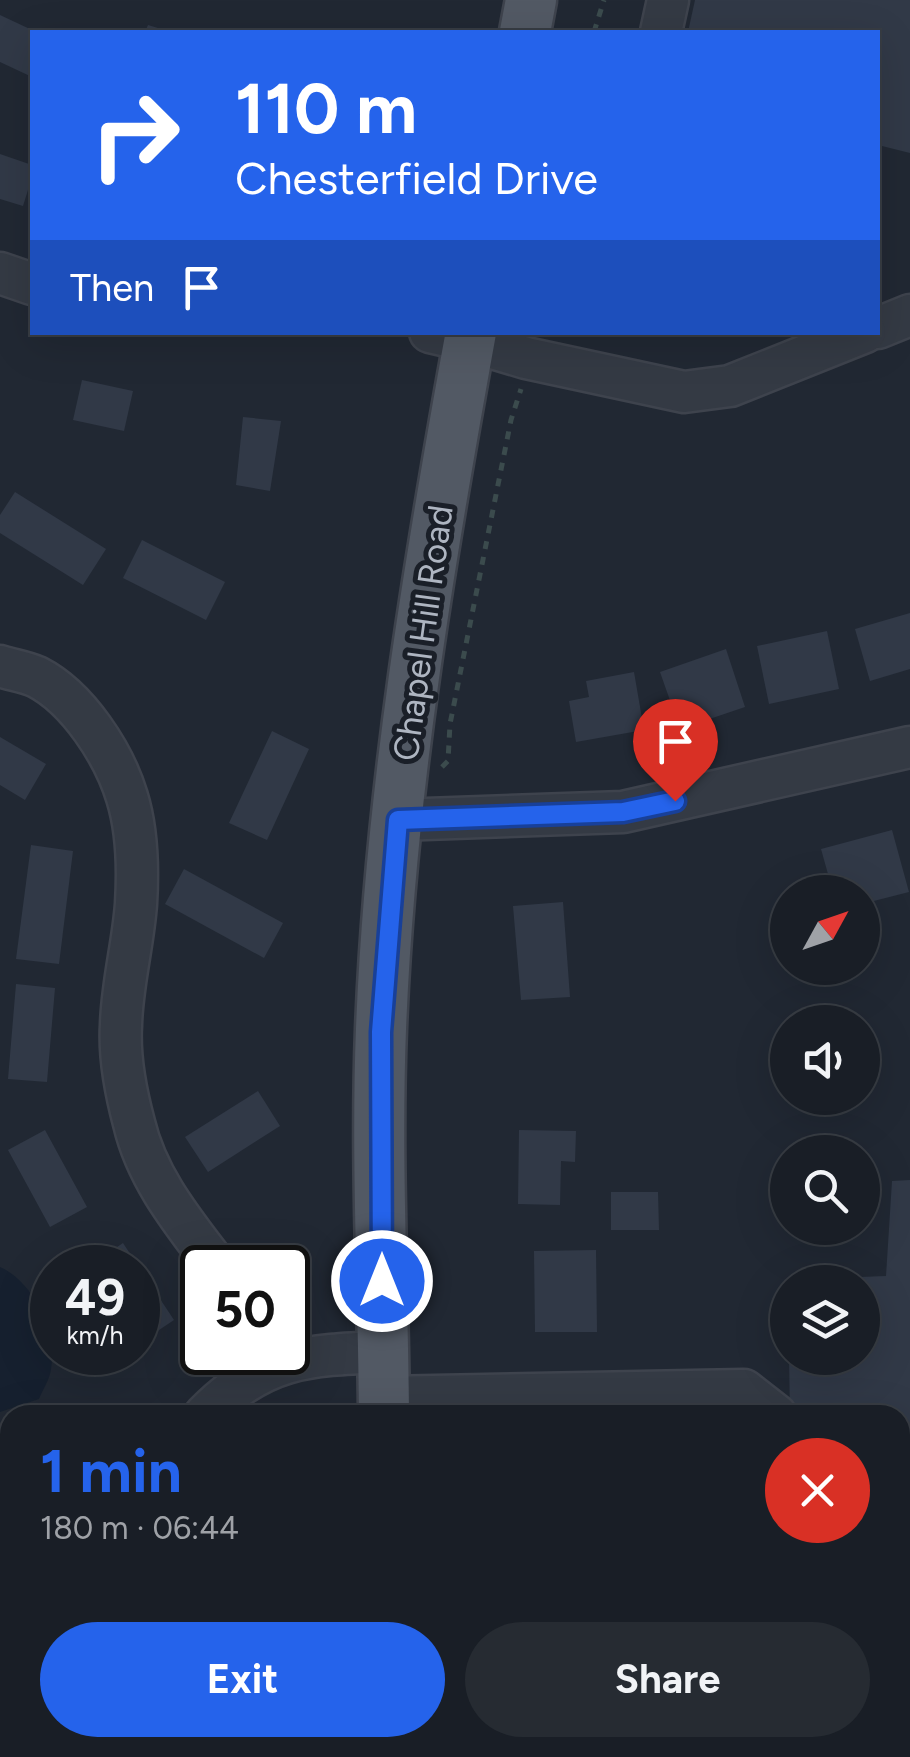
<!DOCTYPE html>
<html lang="en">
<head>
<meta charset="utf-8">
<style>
	:root { --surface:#191e26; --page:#262b32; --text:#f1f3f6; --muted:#9fa2a7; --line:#373c43; --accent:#2563eb }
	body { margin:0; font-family:Figtree,sans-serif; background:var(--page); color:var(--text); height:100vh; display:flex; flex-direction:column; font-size:38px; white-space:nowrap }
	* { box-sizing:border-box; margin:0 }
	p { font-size:32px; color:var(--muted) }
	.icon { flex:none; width:55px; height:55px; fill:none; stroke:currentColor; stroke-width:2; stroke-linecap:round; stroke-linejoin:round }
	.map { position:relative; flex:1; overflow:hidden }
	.panel { position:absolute; left:0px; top:1405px; width:910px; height:352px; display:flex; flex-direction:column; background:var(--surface); border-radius:30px 30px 0 0; box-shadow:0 10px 40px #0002,0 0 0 2px var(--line) }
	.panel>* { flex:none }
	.banner { position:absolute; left:30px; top:30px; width:850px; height:305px; border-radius:0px; box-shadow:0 10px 40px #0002,0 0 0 2px var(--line); background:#2563eb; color:#fff; overflow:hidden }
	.needle { width:65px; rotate:50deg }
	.tools { position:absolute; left:770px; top:875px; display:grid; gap:20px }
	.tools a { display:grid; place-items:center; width:110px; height:110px; border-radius:50%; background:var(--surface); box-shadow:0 10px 40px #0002,0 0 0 2px var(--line); font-size:50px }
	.speed { position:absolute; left:30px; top:1245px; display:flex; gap:20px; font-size:50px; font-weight:700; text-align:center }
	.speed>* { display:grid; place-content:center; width:130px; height:130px; border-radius:50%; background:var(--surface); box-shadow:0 10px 40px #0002,0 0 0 2px var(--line); line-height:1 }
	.speed small { font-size:25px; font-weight:400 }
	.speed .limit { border:5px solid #111; border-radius:15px; background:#fff; color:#111 }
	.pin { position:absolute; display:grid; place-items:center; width:85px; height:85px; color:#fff; margin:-102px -42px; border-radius:50% 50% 50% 0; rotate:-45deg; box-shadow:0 0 10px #0007 }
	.pin .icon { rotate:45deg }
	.me { position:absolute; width:110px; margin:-55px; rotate:0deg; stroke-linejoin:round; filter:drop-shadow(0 0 8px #0008) }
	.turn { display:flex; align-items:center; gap:35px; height:210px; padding:0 40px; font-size:45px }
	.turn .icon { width:130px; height:130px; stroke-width:2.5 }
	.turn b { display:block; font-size:70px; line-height:85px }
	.then { display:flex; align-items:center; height:95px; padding:0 40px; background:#0003; gap:20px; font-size:38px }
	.round { display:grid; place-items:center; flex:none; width:105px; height:105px; border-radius:52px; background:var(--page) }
	.summary { display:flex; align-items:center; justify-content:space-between; height:170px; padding:0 40px }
	h1 { font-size:60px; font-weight:700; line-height:75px; color:var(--accent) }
	.action { display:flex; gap:20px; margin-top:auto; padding:20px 40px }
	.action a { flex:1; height:115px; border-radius:60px; background:var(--accent); color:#fff; font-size:40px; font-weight:700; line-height:115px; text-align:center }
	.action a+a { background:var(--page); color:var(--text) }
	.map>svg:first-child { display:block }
	.water { fill:#16202f }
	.building { fill:#313947 }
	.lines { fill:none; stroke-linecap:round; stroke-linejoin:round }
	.minor-casing { stroke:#3e434d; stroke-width:45 }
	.major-casing { stroke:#3e434d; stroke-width:55 }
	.path { stroke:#3b4b4d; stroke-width:5; stroke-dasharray:8 8; stroke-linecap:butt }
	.minor { stroke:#343a44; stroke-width:40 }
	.major { stroke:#525964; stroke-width:50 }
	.route-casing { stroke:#184099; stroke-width:25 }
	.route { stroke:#2563eb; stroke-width:18 }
	.labels { text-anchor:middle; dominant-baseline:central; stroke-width:10; stroke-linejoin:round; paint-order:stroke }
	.street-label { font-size:35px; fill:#aeb5c1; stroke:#1a1f28 }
</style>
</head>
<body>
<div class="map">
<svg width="910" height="1757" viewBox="0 0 910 1757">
	<rect width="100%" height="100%" fill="#212833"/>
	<path class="water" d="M0,1267C33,1281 57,1332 51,1369C50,1379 43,1389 39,1399L0,1412Z"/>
	<g class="building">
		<path d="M695,0H910V153L878,145V32H688Z"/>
		<path d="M0,15L32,30V77L0,62Z"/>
		<path d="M148,25L171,32H145Z"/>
		<path d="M0,154L32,165V177L23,206L0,199Z"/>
		<path d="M82,380L133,391L124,431L73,420Z"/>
		<path d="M243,417L281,421L270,491L236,485Z"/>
		<path d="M15,492L106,549L83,585L0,533V515Z"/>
		<path d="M142,540L225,582L206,620L123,578Z"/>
		<path d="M910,613V669L870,681L855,629Z"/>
		<path d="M827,631L839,689L769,704L757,646Z"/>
		<path d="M726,649L745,707L680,729L660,672Z"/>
		<path d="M634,672L644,730L576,742L569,701L589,697L586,681Z"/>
		<path d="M272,731L309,749L267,840L229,823Z"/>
		<path d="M0,737L46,764L25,800L0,785Z"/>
		<path d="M892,830L909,892L862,904V892H833L821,849Z"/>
		<path d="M31,845L73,851L59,964L16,959Z"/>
		<path d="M184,869L283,923L264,958L165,904Z"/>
		<path d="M563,902L570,997L521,1000L513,906Z"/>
		<path d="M16,984L55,988L47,1082L8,1079Z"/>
		<path d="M258,1091L280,1126L208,1172L185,1137Z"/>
		<path d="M45,1130L87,1207L50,1227L8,1150Z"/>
		<path d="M519,1130L576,1131L575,1162L561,1161L560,1205L518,1204Z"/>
		<path d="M910,1180V1757H876V1748H900V1415H790L789,1358H862V1282H806V1279L886,1276L892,1181Z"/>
		<path d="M611,1192H658L659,1230H611Z"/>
		<path d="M123,1243L174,1320L138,1344V1268H86Z"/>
		<path d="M596,1250L597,1332H535L534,1251Z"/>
		<path d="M245,1748H294L296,1757H212Z"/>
		<rect x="518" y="1748" width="33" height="9"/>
	</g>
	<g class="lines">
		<defs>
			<g id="minor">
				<path d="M661,32L668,0"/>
				<path d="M0,273L32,284"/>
				<path d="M878,328L910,315"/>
				<path d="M430,332L469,341L526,358L684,392L730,386L865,332"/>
				<path d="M0,666C12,670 26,672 37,677C78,698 114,754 127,797C137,829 138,871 136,904C133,945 122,984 121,1025C119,1056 126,1093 134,1123C147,1179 184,1223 218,1268"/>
				<path d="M398,820L623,812L910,747"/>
				<path d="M384,1397L744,1390L776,1415"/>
				<path d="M205,1415C262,1357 307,1355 383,1352"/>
				<path d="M0,1717L10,1709"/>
				<path d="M824,1748V1757"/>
			</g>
			<g id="major">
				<path d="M525,32L531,0"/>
				<path d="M384,1415C383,1287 376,1157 381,1029C390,796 429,562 471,332"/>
				<path d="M391,1748V1757"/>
			</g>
		</defs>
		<use href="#minor" class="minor-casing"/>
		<use href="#major" class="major-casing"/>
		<g class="path">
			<path d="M594,32L604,0"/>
			<path d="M442,767L448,761L450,724L511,420L521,389"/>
		</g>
		<use href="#minor" class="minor"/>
		<use href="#major" class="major"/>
	</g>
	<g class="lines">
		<defs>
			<path id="route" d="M382,1281L381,1032L398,820L623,812L675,801"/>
		</defs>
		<use href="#route" class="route-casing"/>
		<use href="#route" class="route"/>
	</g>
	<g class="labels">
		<g class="street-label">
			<text transform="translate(423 633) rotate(-82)">Chapel Hill Road</text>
		</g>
	</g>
</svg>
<div class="tools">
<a><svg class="needle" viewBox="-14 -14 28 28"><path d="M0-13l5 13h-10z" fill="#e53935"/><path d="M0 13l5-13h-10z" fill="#9fa2a7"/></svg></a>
<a><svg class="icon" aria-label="sound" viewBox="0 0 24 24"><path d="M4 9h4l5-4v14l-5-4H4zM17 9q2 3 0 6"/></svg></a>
<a><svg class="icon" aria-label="search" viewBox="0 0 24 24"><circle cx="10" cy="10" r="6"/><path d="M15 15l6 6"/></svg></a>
<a><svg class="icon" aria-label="layers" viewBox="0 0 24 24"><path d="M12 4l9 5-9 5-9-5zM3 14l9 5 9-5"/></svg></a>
</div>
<div class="speed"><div>49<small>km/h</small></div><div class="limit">50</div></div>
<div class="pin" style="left:675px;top:801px;background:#d93025"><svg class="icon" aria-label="arrive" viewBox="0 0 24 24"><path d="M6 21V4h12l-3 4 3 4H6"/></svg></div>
<svg class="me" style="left:382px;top:1281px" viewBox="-20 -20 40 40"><circle r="17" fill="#2563eb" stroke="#fff" stroke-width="3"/><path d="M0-11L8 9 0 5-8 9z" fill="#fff"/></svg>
<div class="banner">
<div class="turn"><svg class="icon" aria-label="right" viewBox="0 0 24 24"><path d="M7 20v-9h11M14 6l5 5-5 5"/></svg><div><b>110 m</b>Chesterfield Drive</div></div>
<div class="then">Then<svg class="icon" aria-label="arrive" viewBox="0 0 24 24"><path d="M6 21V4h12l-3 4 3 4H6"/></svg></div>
</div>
<section class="panel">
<div class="summary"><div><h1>1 min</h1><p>180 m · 06:44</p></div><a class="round" style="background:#d93025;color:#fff"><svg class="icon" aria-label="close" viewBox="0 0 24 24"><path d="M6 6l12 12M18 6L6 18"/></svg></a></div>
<div class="action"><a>Exit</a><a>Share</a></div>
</section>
</div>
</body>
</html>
